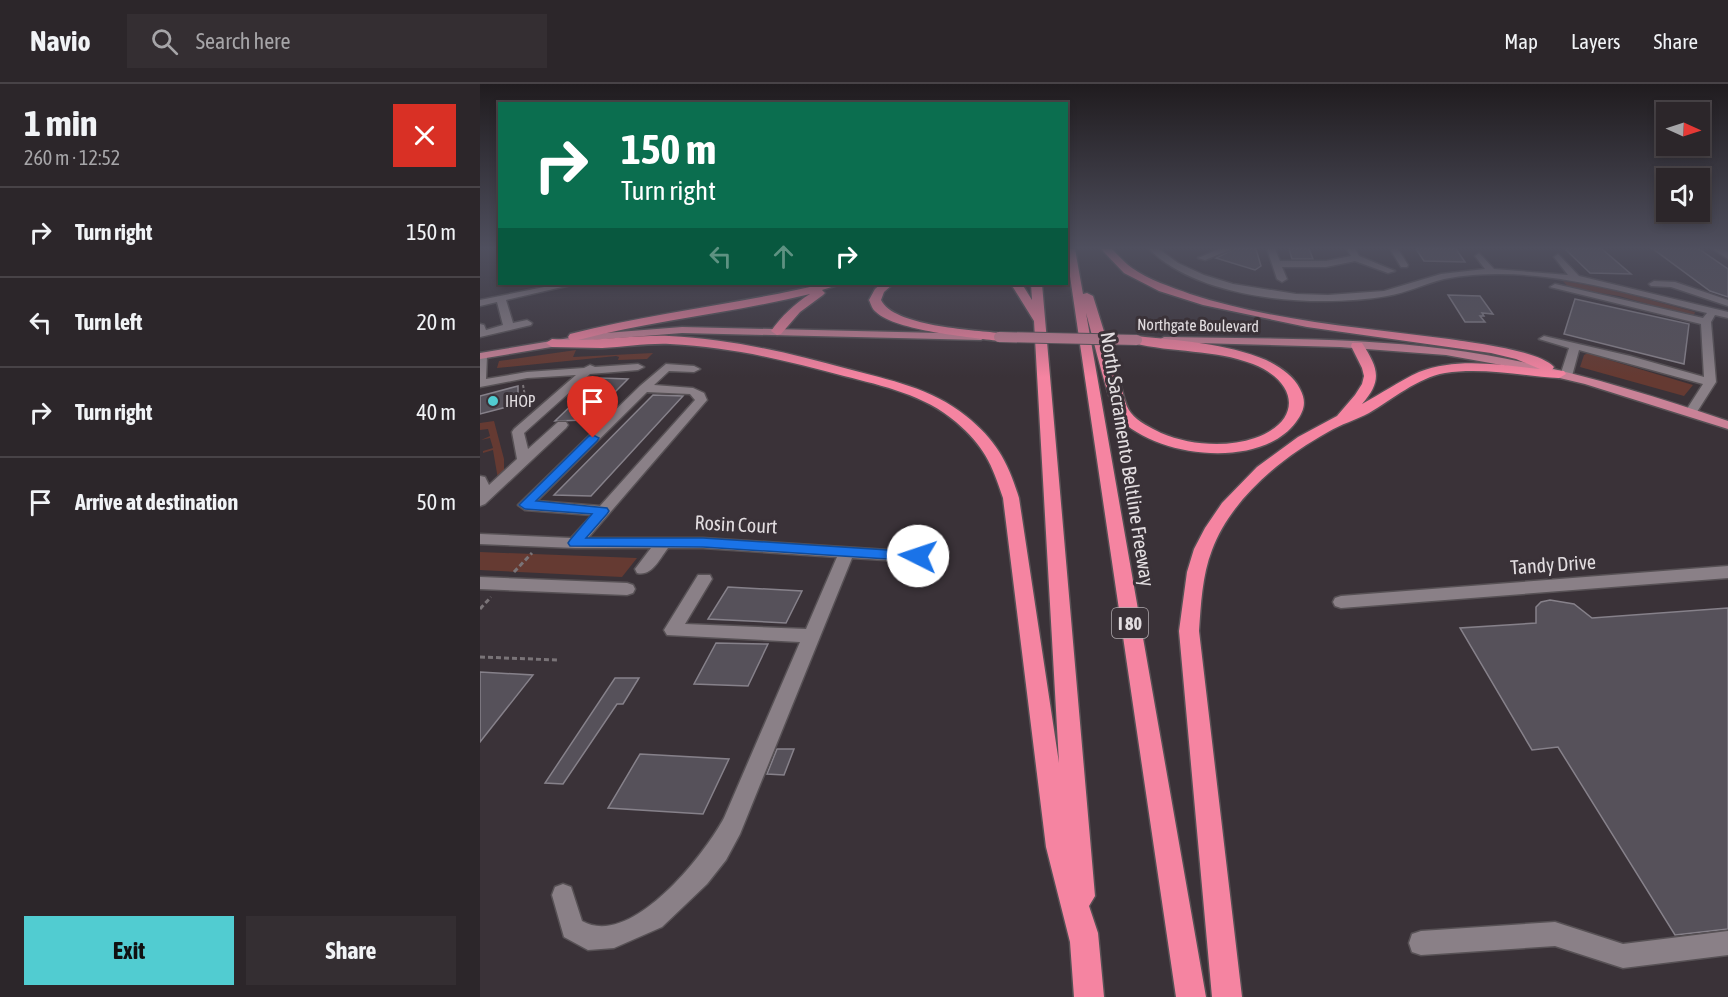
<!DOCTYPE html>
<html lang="en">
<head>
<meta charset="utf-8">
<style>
	:root { --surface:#2c262a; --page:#342e32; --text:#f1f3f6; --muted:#a6a5a8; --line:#484347; --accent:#51ccd1 }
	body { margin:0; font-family:"Asap Condensed",sans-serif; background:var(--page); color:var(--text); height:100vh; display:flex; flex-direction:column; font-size:22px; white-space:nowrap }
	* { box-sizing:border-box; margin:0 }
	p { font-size:20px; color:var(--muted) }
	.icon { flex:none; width:33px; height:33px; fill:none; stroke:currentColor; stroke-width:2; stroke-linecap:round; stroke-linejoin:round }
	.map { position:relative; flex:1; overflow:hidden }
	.side { display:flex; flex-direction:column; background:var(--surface); width:480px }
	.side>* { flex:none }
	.guide { position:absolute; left:18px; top:18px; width:570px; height:183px; border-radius:0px; box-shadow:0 3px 9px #0003,0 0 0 2px var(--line); background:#0b6e4f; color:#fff; overflow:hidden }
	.needle { width:39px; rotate:93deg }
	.controls { position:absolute; left:1176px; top:18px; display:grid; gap:12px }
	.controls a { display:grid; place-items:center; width:54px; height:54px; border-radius:0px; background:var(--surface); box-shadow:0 3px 9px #0003,0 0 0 2px var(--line); font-size:30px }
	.pin { position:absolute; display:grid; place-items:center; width:51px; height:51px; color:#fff; margin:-62px -26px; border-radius:50% 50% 50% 0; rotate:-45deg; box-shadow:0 0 6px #0007 }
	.pin .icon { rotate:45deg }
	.me { position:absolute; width:66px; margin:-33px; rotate:274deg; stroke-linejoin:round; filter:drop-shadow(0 0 4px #0008) }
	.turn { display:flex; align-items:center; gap:21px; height:126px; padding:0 24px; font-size:27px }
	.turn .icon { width:78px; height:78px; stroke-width:2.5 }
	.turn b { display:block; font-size:42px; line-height:51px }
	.lanes { display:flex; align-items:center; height:57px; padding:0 24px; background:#0003; justify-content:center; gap:30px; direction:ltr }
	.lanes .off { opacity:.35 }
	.round { display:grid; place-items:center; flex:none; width:63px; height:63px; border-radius:0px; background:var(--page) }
	.head { display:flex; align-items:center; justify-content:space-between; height:102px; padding:0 24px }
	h1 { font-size:36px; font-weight:700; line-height:45px }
	.action { display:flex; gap:12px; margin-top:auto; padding:12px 24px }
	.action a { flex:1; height:69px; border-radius:0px; background:var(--accent); color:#111; font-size:24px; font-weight:700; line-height:69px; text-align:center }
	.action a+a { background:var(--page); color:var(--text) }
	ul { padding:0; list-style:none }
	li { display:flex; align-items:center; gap:18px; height:90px; padding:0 24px; border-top:2px solid var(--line) }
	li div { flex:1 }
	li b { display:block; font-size:22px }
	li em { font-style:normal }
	header { display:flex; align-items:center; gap:36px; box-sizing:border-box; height:84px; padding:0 30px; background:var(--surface); border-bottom:2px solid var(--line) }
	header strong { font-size:28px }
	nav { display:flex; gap:33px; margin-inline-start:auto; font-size:21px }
	.search { width:420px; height:54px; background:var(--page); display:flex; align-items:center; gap:15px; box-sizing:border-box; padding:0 21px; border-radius:0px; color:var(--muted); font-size:22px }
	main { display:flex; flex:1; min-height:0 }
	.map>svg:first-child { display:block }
	.green { fill:#653a32 }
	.building { fill:#56515a; stroke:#86818a; stroke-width:1.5 }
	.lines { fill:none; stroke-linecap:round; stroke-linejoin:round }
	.minor-casing { stroke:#575155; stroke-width:3 }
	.major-casing { stroke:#575155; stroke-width:3 }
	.highway-casing { stroke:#575155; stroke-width:3 }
	.path-far1 { stroke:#7a7478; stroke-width:2; stroke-dasharray:3 2; stroke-linecap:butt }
	.path { stroke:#7a7478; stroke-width:3; stroke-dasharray:5 3; stroke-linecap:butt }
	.minor { fill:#8a8087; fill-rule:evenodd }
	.major { fill:#ca8297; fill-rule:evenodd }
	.highway { fill:#f584a1; fill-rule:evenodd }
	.major-bridge-casing { stroke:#575155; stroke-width:12; stroke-linecap:butt }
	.major-bridge { stroke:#ca8297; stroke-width:10 }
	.route { fill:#1a73e8; stroke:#114b97; stroke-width:1.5 }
	.poi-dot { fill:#51ccd1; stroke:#3a3238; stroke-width:2 }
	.labels { text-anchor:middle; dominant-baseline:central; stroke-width:6; stroke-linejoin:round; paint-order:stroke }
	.far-street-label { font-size:16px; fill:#e2dde0; stroke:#3a3238 }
	.far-poi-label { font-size:16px; fill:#e2dde0; stroke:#3a3238; text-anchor:start }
	.shield { fill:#3a3238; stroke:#b0aaae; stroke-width:1.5 }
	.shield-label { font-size:18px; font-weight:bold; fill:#e2dde0 }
	.street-label { font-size:20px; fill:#e2dde0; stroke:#3a3238 }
</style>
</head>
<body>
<header>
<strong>Navio</strong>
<div class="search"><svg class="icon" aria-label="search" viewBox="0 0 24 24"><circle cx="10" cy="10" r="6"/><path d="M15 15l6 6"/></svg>Search here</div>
<nav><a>Map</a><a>Layers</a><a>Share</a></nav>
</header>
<main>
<section class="side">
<div class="head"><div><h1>1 min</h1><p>260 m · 12:52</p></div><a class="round" style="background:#d93025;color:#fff"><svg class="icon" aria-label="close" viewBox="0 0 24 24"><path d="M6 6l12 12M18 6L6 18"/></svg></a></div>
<ul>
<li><svg class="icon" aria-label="right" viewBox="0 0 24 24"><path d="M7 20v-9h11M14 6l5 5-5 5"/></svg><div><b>Turn right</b></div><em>150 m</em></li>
<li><svg class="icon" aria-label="left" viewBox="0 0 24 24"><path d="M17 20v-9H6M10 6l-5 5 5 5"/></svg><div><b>Turn left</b></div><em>20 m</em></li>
<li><svg class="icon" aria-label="right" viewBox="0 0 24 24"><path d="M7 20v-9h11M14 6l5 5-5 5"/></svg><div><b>Turn right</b></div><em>40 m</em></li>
<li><svg class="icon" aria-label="arrive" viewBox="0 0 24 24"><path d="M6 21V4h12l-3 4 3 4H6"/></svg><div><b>Arrive at destination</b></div><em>50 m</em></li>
</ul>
<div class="action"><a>Exit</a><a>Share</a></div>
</section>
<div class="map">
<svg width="1248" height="913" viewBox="0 0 1248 913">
	<rect width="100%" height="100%" fill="#3a3238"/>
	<g class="green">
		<path d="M1083,197L1126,204L1215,228L1214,231H1207L1139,212L1089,204Z"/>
		<path d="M96,266L93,273L173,269L167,275L138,276L139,273L136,272L17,284L19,277Z"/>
		<path d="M1108,269L1126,272V275L1213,301L1204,312L1100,283L1104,271Z"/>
		<path d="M14,337L24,375V390L17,398L9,401V399L18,395L13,366L3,369V367L13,364L10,354L1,356L10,352L8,345L0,346V339Z"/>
		<path d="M0,468L157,474L142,493L0,486Z"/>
	</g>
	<g class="building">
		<path d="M754,165H776L781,182L775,186L736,174Z"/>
		<path d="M809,165H829L833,175H812Z"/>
		<path d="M936,165H976L985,178L944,177Z"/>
		<path d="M1085,165H1122L1151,190L1110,189Z"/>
		<path d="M1173,165H1219L1248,185V213L1230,207Z"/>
		<path d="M968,211L1000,212L1013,230L1002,229L1004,232H1000L1005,238H985Z"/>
		<path d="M1095,215L1209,240L1204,280L1084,250Z"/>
		<path d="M120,294L148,295L107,336L75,337Z"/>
		<path d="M38,302V320L0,330V312Z"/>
		<path d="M173,311L203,312L111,412L74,411Z"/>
		<path d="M248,503L322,507L306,539L228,535Z"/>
		<path d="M1070,516L1094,520L1112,534L1248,524V845L1195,851L1078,663L1052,666L980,544L1056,539V523L1061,518Z"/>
		<path d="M236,559L288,560L268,602L214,600Z"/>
		<path d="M0,588L53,591L0,658Z"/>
		<path d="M135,594H159L143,620H137L83,700L65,699Z"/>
		<path d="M297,665H314L304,691L287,690Z"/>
		<path d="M160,670L249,675L223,730L128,724Z"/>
	</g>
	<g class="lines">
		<defs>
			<g id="minor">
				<path d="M669,165H679L698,179L724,191L753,200L816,210L848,211L904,207L961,190L1005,185L995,172L999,169L1014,185L1088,191L1074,173L1078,170L1099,192L1248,228V234L1235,231L1231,238L1236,298L1215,331L1211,332L1205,328L1223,300L1099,266L1092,292L1090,294H1082L1080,292L1089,264L1059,255L1064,252L1150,272L1224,293L1221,240L1070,203L1075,200L1223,234L1227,229C1159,212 1093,191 1022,190C1003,190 983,191 964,195C944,200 927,209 907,212C838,224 721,217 669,165Z"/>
				<path d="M739,165H752L725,176L718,174Z"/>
				<path d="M787,165H795L800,177H846L871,172L867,165H875L879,172L915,187L908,189L875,177L846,183H802L807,195L802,198L797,195Z"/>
				<path d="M910,165H918L928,181L927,183H921Z"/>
				<path d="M1233,165H1243L1248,168V175Z"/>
				<path d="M1174,197L1195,198L1248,216V222L1191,203L1171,202L1169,200Z"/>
				<path d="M79,200H95L26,216L33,239L47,236L52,239L51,241L0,253V240L4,241L6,246L23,241L17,218L0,222V216Z"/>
				<path d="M0,269L7,272L6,295L47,288L104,284L110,281L115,283L158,280L164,283L158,286L110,290L44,349L48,365L78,338H86L88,341L86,344L5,420L0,422V392L5,393L9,401L37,375L32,348L34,345L96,291L47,294L0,303Z"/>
				<path d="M186,280L214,282L220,285L214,288L189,287L174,301L213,304L224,309L227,316L108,454H223L438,468L443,469L446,473L443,477L438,478L372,474L260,750L246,776L227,800L182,843L134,864L108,866L84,853L72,811L75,803L83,800L91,803L102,837C151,865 224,771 244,734L320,558L187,551L184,546L218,491H230L232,495L205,540L326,545L357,473L223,464H188C180,474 172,493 157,489L155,485L171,464H95L0,460V450L91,454L112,431L45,426L38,421L160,302ZM167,308L210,310L215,316L120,422L57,417Z"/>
				<path d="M1248,482V494L861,524L855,522L853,518L855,514L861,512Z"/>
				<path d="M0,493L147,499L153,501L155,505L153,509L147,511L0,505Z"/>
				<path d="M1075,838L1143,860L1248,847V871L1143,884L1075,862L941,871L932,868L929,859L932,850L941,847Z"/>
			</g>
			<g id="major">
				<path d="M202,243L501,250L506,253L501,256L202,249L113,256L0,275V269L113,250Z"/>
				<path d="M684,253C778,255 873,253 966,265C1062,277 1156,306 1248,337V345L1105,300L1038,284L966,271L860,263L680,258L679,256Z"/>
			</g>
			<g id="highway">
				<path d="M586,165H595L603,210L607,209L613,212C622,241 631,270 640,299C643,308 645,322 651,329C658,338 671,344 681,349C709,361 746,364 775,354C823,337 818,298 773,280C734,265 693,269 653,259L651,256L653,253L657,252C700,257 746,259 786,276C799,282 814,292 820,305C827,318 824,327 816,338C781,386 675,374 638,333C630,325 611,246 606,229L726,913H696Z"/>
				<path d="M621,165H632C638,171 645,179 652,184C669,196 691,203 710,210C793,237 883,244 969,255C993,259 1058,266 1074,283L1072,286L1084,287L1086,290L1079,294C1042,292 1003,283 965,289C937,294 913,315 889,329C876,336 861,340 848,348C801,374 751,415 732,466C722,492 721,520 719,547L762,913H732L699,547L707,488L714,465L725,444L742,419L777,383L818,353L857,332L875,311L882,300L884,292L882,284L871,262L872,259H882C898,284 903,296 882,320C901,310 919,297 939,288C978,273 1020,281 1060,285L1036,275L1011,269L827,243L723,221L679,207L644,189Z"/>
				<path d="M343,200H361L342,206L345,209L343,211L320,228L301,250L297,251L291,247C302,232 314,220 330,210C253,229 175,236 98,256C128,256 159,251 189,252C251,255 309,269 368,285C409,296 452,304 486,332C516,356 528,378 539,414L579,679L554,237L531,200H542L552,216L551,200H562L615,812L609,822L618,849L624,913H594L590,858L566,763L523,414C512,380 504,362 476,338C445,311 403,302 364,292C305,276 251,263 190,260C168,259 144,263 122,264C105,264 89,263 72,263L66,259L72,255L90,256L88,253L90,250C173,229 259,220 343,200Z"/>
				<path d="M401,200H413L404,208L401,216C413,242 492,246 519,249L525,253L519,257C491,253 416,247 396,228C392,225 391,220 389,216L395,205Z"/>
			</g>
		</defs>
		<use href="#minor" class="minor-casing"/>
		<use href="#major" class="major-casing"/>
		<use href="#highway" class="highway-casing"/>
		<path class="path-far1" d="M43,301L46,317"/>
		<g class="path">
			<path d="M34,488L52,469"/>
			<path d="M0,525L11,513"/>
			<path d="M0,573L77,576"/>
		</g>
		<use href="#minor" class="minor"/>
		<use href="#major" class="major"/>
		<use href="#highway" class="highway"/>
		<defs>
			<path id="major-bridge" d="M519,253L657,256"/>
		</defs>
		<use href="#major-bridge" class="major-bridge-casing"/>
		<use href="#major-bridge" class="major-bridge"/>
	</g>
	<linearGradient id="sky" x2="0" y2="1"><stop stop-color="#201c1f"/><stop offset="0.56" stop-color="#4f4f5e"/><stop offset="1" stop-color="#4f4f5e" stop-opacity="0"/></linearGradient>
	<rect width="1248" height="293" fill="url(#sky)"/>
	<path class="route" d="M113,351L119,354L117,357L56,417L127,424L129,427L127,430L106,454H223L438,468L445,472L438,477L223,463L90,462L88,459L90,456L112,430L45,425L39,421L109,352Z"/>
	<circle class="poi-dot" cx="13" cy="317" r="6"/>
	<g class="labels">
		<g class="far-street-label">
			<text transform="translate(718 241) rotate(1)">Northgate Boulevard</text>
		</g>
		<g class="far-poi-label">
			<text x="25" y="317">IHOP</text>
		</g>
		<rect class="shield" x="632" y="524" width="36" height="30" rx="4.5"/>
		<g class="shield-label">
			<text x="650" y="539">I 80</text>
		</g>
		<g class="street-label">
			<text transform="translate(648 375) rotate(81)">North Sacramento Beltline Freeway</text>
			<text transform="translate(256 440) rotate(3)">Rosin Court</text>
			<text transform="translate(1073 480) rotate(-4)">Tandy Drive</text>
		</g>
	</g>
</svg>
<div class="controls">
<a><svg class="needle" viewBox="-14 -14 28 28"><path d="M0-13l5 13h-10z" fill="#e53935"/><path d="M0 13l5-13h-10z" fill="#a6a5a8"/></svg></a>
<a><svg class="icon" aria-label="sound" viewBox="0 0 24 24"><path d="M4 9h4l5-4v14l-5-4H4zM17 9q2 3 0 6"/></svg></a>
</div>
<div class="pin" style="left:113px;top:354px;background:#d93025"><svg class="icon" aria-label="arrive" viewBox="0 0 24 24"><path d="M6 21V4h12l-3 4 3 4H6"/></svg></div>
<svg class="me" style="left:438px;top:472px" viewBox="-20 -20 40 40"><circle r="19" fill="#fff"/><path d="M0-13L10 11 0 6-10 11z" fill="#1a73e8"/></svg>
<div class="guide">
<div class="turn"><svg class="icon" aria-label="right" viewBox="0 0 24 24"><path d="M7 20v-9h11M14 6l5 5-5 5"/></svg><div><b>150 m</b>Turn right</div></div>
<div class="lanes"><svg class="icon off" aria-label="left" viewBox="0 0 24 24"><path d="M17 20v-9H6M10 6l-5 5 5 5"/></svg><svg class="icon off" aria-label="ahead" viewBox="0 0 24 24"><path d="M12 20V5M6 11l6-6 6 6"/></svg><svg class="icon" aria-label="right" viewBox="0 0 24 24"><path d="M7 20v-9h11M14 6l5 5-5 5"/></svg></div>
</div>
</div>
</main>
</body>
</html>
